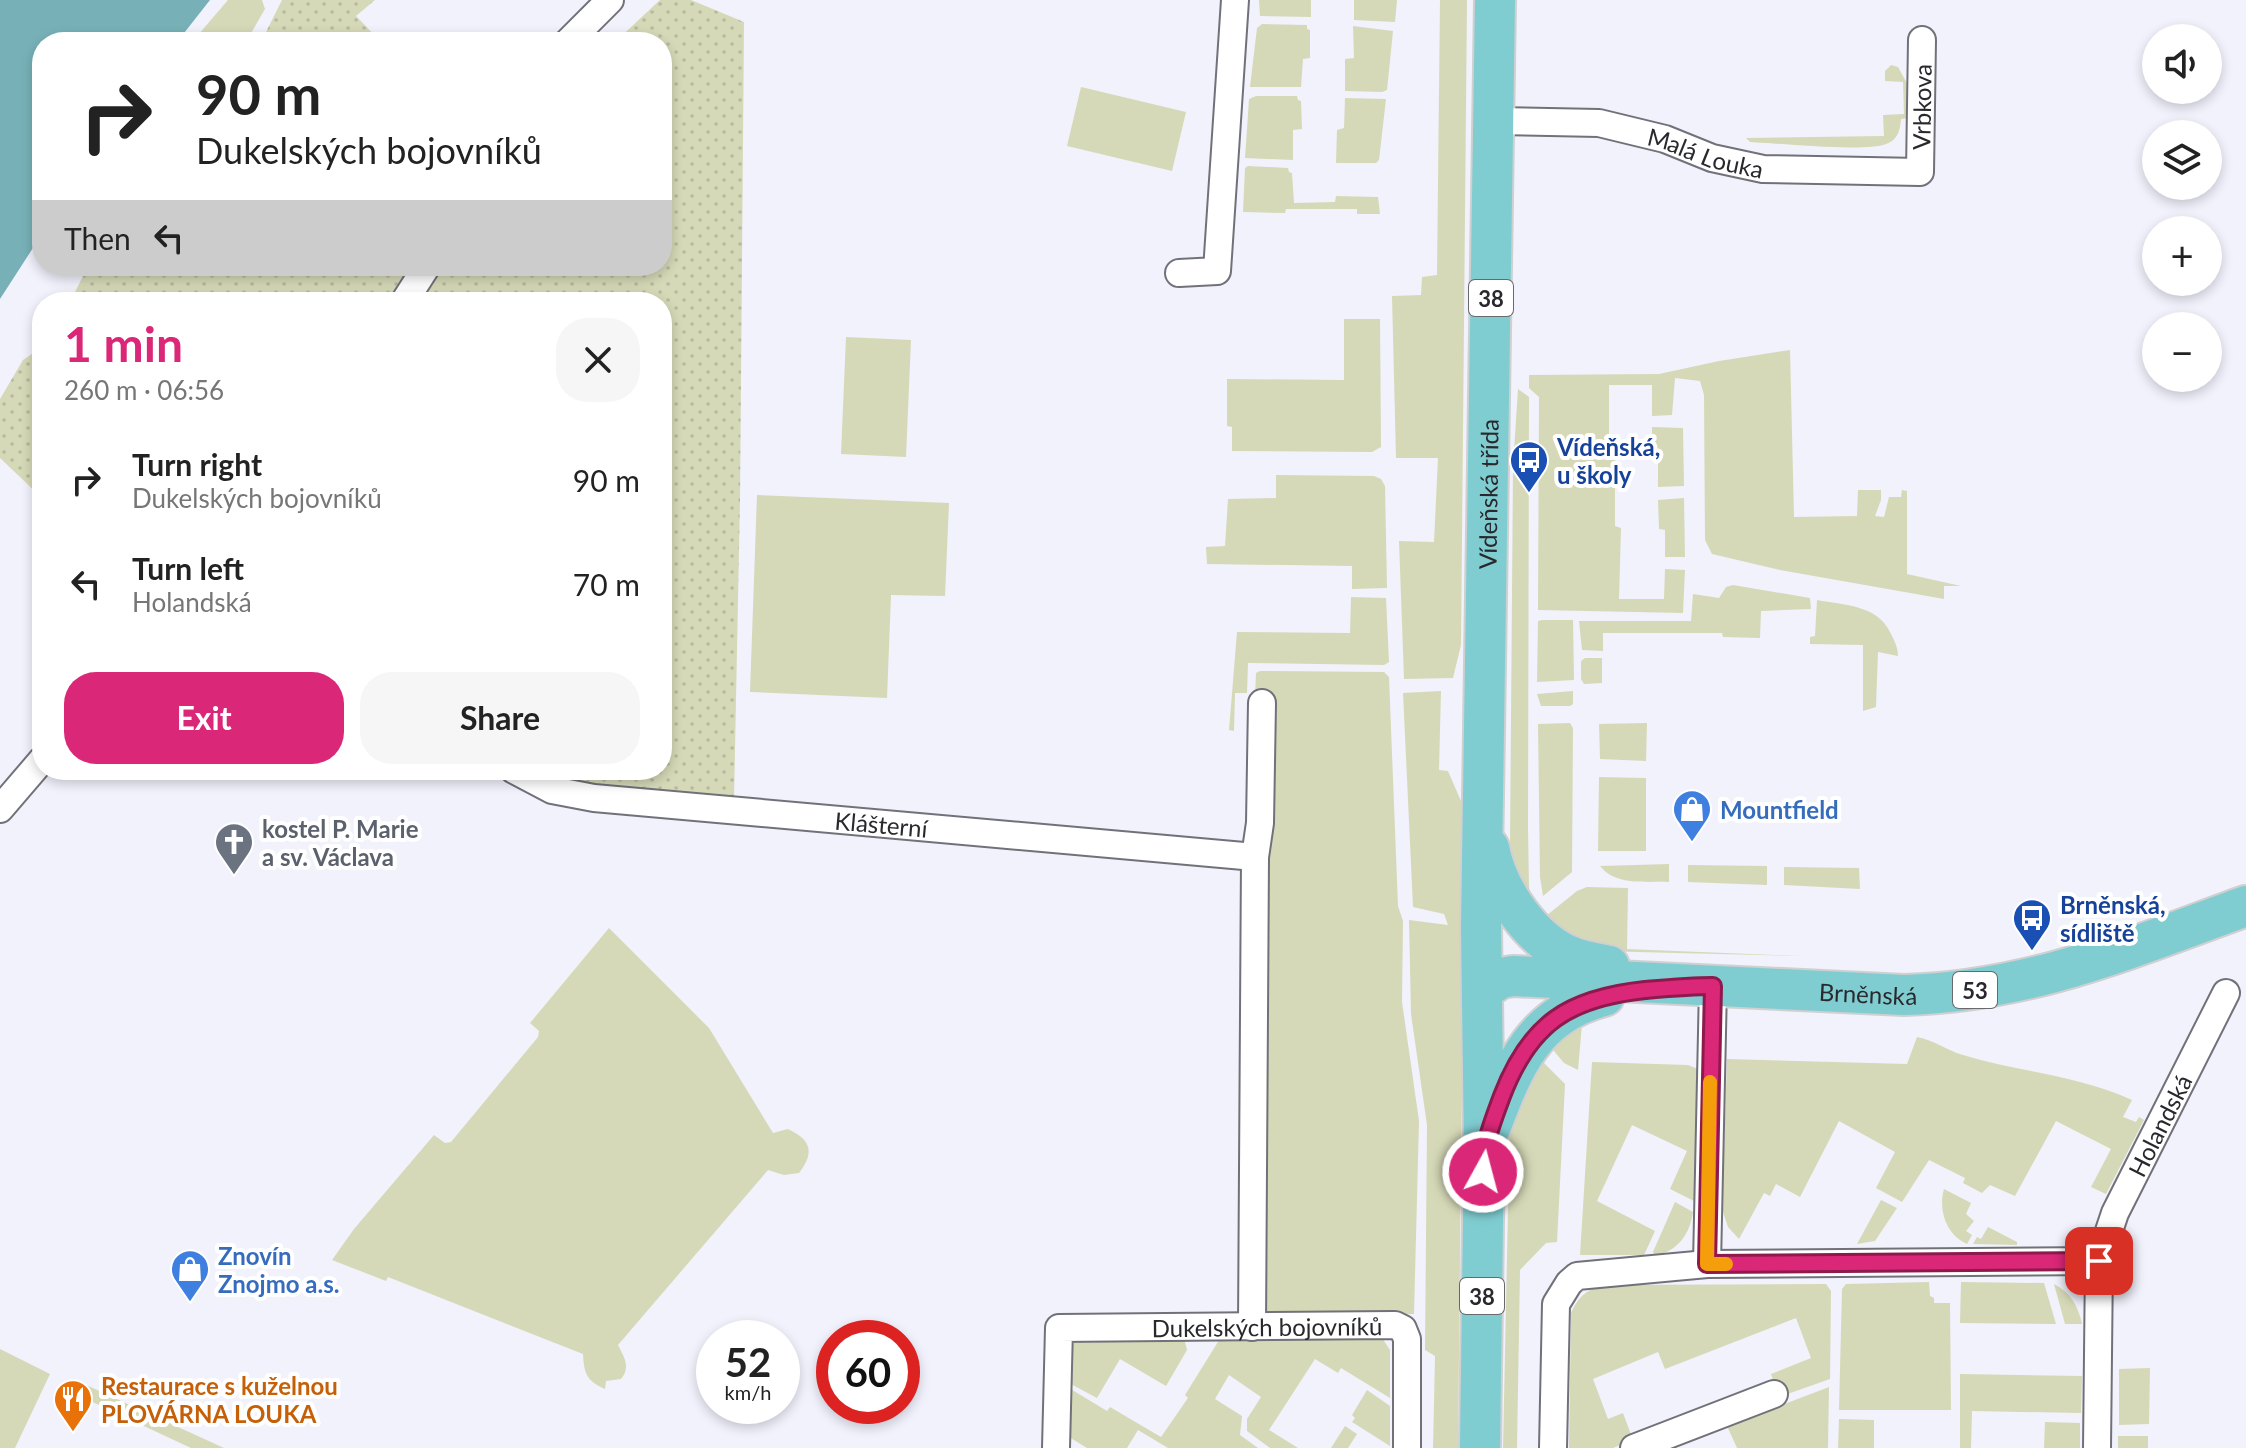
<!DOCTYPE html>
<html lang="en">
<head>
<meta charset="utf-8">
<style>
	:root { --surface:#fff; --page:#f6f6f6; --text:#222; --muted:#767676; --accent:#db2777 }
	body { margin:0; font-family:Lato,sans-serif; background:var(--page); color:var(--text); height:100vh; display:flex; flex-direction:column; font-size:30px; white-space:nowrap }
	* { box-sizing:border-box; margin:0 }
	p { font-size:26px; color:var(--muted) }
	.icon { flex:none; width:44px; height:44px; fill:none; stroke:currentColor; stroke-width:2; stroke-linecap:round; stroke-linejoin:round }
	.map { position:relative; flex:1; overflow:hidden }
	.sheet { position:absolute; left:32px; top:292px; width:640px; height:488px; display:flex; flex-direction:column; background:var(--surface); border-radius:32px; box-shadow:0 4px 12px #0003 }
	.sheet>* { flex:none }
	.banner { position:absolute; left:32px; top:32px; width:640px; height:244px; border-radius:32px; box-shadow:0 4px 12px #0003; background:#fff; color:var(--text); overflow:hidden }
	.fabs { position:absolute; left:2142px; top:24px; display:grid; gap:16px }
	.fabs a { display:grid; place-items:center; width:80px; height:80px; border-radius:50%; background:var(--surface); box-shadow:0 4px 12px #0003; font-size:40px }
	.speed { position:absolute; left:696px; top:1320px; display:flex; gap:16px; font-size:40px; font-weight:700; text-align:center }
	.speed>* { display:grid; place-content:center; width:104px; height:104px; border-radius:50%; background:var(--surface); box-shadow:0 4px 12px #0003; line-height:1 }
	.speed small { font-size:20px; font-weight:400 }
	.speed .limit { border:12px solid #d22; background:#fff; color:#111 }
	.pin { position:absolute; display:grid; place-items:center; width:68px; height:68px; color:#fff; margin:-34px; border-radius:16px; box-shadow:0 4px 12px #0006 }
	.me { position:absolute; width:88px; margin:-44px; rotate:7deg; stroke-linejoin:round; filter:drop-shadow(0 0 6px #0008) }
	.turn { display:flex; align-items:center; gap:28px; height:168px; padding:0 32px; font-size:36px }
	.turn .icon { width:104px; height:104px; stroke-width:2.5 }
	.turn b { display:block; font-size:56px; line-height:68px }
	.then { display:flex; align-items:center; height:76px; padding:0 32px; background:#0003; gap:16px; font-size:30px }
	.round { display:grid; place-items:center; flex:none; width:84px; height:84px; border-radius:32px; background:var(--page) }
	.overview { display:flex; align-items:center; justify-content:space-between; height:136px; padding:0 32px }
	h1 { font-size:48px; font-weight:700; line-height:60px; color:var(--accent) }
	.button { display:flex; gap:16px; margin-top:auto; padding:16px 32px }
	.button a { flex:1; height:92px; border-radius:32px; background:var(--accent); color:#fff; font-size:32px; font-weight:700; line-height:92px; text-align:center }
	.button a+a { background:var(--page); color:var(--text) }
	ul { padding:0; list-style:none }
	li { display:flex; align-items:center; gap:24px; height:104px; padding:0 32px }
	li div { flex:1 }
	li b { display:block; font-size:30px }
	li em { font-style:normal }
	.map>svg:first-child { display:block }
	.grass { fill:#d6d9b7 }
	.park { fill:url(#park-dots) }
	.water { fill:#77b1b7 }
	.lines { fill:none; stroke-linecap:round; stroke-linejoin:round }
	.street-casing { stroke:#71717a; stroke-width:30 }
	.primary-casing { stroke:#d0d0d1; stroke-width:44 }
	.street { stroke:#fff; stroke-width:26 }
	.primary { stroke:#7fcdd1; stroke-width:40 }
	.route-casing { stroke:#8e194d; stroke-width:20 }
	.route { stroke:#db2777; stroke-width:14 }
	.slow { stroke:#f59e0b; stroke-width:14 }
	.labels { text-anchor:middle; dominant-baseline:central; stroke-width:8; stroke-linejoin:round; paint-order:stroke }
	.shield { fill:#fff; stroke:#69696c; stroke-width:2 }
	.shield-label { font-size:22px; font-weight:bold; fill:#29292d }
	.street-label { font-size:24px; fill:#29292d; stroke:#fff }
	.transit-label { font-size:24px; font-weight:bold; fill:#164399; stroke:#fff; text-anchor:start }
	.shop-label { font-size:24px; font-weight:bold; fill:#366cbe; stroke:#fff; text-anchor:start }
	.worship-label { font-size:24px; font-weight:bold; fill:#5b616d; stroke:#fff; text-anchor:start }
	.food-label { font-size:24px; font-weight:bold; fill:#c56008; stroke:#fff; text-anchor:start }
</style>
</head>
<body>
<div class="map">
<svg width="2246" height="1448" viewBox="0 0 2246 1448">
	<defs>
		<pattern id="park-dots" width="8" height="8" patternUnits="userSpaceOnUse" patternTransform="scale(2)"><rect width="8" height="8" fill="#d6d9b7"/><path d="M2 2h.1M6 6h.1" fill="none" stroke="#b8ba9e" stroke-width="1.8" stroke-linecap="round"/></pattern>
	</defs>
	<rect width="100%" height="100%" fill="#f1f2fc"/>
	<g class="grass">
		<path d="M228,0H262L265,9L246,42H192Z"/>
		<path d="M1259,0H1311V17L1260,16Z"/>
		<path d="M1354,0H1397L1395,22L1354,20Z"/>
		<path d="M1440,0H1467L1461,645L1453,678L1404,679L1399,541L1434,542L1438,458H1396L1392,296L1421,295L1422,277L1437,275Z"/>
		<path d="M1262,24L1307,25V29L1310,30V58L1303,59L1301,87H1250L1257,28Z"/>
		<path d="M1353,26L1393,31L1387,90L1382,92L1345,91V59L1354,58Z"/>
		<path d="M1891,65L1898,67L1909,87L1910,118L1901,119C1900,130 1898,140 1886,144C1865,152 1790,144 1764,143L1750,142L1746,138L1884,136L1883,115L1904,114L1903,82L1885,81V71Z"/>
		<path d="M1081,87L1186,112L1172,171L1067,146Z"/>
		<path d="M1256,96H1297L1298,100L1301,101L1302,129L1293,130V160L1245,158L1249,99Z"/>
		<path d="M1345,98L1386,99L1379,160L1376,163H1336L1337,130L1344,128Z"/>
		<path d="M1248,166L1288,168L1289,172L1292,173L1294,203L1335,202L1336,196L1378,197L1380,214H1357V209H1286L1285,213L1243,212L1245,168Z"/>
		<path d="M1344,319H1380L1381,447L1372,452L1232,451V427L1227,426V379L1344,380Z"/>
		<path d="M846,337L911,340L906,457L841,454Z"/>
		<path d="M1790,350L1794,517L1857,516L1858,490H1881V500L1875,516L1884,517L1889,497H1901L1902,490L1907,491V574L1961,586H1944V599L1780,570L1712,554L1705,540L1704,395L1700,381L1675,378L1672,415L1652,416V385H1609V454L1615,456V526L1621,528L1619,599H1664L1665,569L1685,570L1683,613L1538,610L1539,397L1529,388V375L1659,374L1719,361Z"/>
		<path d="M1518,389L1529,397L1528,829L1529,887L1532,905L1512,868L1510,846L1513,467Z"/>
		<path d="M1652,427L1683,428L1684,486L1658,487V457L1652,456Z"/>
		<path d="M1276,475L1374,476L1381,479L1385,486L1387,588L1352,589V566L1207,564L1206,547L1225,546L1228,499L1276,498Z"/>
		<path d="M757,495L949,503L945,596L891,595L887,698L750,692Z"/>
		<path d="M1684,498L1685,557H1665V530L1659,529L1658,500Z"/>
		<path d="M1733,585L1810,598L1811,609L1761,611L1760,638L1723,637L1722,633H1603V651L1582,650L1579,621H1691L1693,594L1719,598L1726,587Z"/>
		<path d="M1351,597L1386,598L1389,662L1384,665L1248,663L1247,693H1235L1234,731L1229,730L1237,632L1350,633Z"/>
		<path d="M1817,600C1844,605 1877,605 1890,632C1894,640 1898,647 1898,656L1878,652L1876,707L1863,711V645L1810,644V637L1815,636Z"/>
		<path d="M1542,620H1573L1574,680L1537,682L1538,621Z"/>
		<path d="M1585,658H1602V683L1584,684L1581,679V661Z"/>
		<path d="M1260,671L1384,672L1389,677L1398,906L1403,921L1402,1002L1419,1121L1414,1314L1274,1318L1264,1310L1255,697L1256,673Z"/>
		<path d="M1441,691L1439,770L1448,771L1461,801L1463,970L1458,1448H1433L1435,1356L1425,1350L1427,1125L1411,1014L1409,920L1448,925L1444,914L1413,907L1403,693Z"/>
		<path d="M1573,691V704L1570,706H1541L1537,694Z"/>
		<path d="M1570,723L1573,728L1572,872L1543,896L1540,877L1538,724Z"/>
		<path d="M1647,723L1646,761L1600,759L1599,724Z"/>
		<path d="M1599,777L1646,778V851H1598Z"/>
		<path d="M1669,864V882C1645,881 1616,886 1600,866Z"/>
		<path d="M1688,865L1767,866V885L1688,882Z"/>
		<path d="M1784,867L1859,868L1860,889L1784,885Z"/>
		<path d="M1587,887L1628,888L1627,949L1801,956L1596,951L1541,920L1577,891Z"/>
		<path d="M609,928L709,1028L773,1133L788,1129C811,1140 815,1152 799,1173L784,1175L768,1170L618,1345C624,1357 631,1367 621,1379L606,1381L605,1389C587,1381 584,1374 583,1354L388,1277L386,1281L332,1260L354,1229L434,1135L445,1143L451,1142L538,1037L539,1031L530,1023Z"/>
		<path d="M1582,1024L1578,1070L1564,1063L1553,1050L1555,1045Z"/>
		<path d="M1917,1037C1934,1040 1946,1050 1963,1055C2019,1072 2078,1075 2132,1100L2123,1117L2136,1122L2139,1117L2144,1120L2106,1194L2091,1187L2111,1149L2056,1121L2015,1196L1990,1185L1982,1193L1963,1183L1965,1178L1929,1160L1902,1202L1876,1188L1895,1152L1839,1121L1800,1197L1776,1184L1770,1196L1764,1193L1739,1239L1728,1227L1722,1209L1727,1059L1907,1064Z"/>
		<path d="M1534,1053L1565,1084L1557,1242L1546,1243L1520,1270L1517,1448H1503L1510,1113Z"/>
		<path d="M1592,1062L1688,1065L1698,1069L1694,1201L1670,1189L1687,1151L1632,1125L1597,1201L1655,1231L1644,1255H1580Z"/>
		<path d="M1944,1189L1971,1203L1966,1214L1974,1221L1966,1231L1972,1235L1967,1244C1946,1235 1938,1209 1944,1189Z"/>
		<path d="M1881,1200L1897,1208L1875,1241L1857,1244Z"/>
		<path d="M1675,1202L1693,1212C1690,1233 1678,1252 1655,1255L1653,1252Z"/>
		<path d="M1988,1227L2017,1242V1245L1973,1244L1977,1237L1981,1239Z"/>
		<path d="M1929,1282L1930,1296L1934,1298V1303H1950L1951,1410H1839L1842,1289L1846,1284Z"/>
		<path d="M1961,1282L2044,1283L2056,1324L1960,1323Z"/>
		<path d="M1826,1284L1831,1291L1830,1379L1779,1397L1771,1374L1811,1358L1796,1318L1665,1369L1658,1352L1593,1379L1608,1419L1623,1413L1633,1440L1613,1448H1569L1571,1313C1579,1296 1587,1289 1605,1285Z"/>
		<path d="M2054,1284C2071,1293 2078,1306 2082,1324H2065Z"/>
		<path d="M1221,1337L1382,1338L1390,1350V1398L1341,1368L1338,1373L1315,1359L1269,1430L1298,1448H1270L1247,1431V1419L1261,1397L1229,1375L1215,1399L1242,1416L1240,1435L1258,1448H1168L1138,1430L1127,1448H1087L1069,1437V1388L1107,1411L1110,1407L1161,1437L1188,1398L1185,1395Z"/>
		<path d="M1184,1338L1187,1350L1166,1386L1120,1359L1097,1398L1069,1383L1070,1339Z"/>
		<path d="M0,1349L50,1374L15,1448H0Z"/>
		<path d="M2150,1368L2149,1424L2119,1425V1369Z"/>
		<path d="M1960,1374L2082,1376L2081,1413L1972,1411L1971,1448H1960Z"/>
		<path d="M84,1384L224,1448H191L71,1392Z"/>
		<path d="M1829,1387L1828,1448H1737L1727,1426Z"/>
		<path d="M1367,1390L1390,1406V1446L1352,1422L1355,1418L1352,1415Z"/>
		<path d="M1839,1419L1874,1420V1448H1838Z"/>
		<path d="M2045,1422L2080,1423V1448H2044Z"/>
		<path d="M1345,1426L1357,1434L1348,1448H1331Z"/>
		<rect x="2118" y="1436" width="30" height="12"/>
	</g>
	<g class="park">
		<path d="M282,0H375L356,16L381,42H261Z"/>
		<path d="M660,0H691L744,22L740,500L734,800C675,795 591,797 539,770H662V302H418L440,266H662V42H615Z"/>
		<path d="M88,266H411L388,302H70Z"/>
		<path d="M42,347V498L0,458V399L23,360Z"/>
	</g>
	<path class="water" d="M0,0H210L177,42H42V234L0,299Z"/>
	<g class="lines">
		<defs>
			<g id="street">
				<path d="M568,42L610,0"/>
				<path id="s1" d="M1494,121L1599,123L1665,139L1712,158L1763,169L1920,172L1922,40"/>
				<path d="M1179,273L1217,271L1235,0"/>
				<path d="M404,302L427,266"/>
				<path id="s2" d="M514,770L552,790L594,798L1255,857"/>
				<path d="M0,809L42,760"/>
				<path d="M1707,1264L1713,986"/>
				<path d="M1252,1327L1255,857L1260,823L1262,703"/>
				<path id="s3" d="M1056,1448L1059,1328L1395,1325L1403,1329L1407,1339V1448"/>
				<path d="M1553,1448L1556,1304L1569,1283L1577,1276L1707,1264L2099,1261"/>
				<path d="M1634,1448L1774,1394"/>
				<path id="s4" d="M2097,1448L2099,1261L2115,1213L2226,993"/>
			</g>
			<g id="primary">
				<path d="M1489,848C1497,890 1531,941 1572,957C1584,962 1597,963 1609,966"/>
				<path id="s5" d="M1482,990L1501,978L1513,976L1904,995C2029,992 2130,948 2246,906"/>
				<path d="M1491,1126C1514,1065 1534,1014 1604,996"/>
				<path id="s6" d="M1480,1448L1484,1145L1481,928L1495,0"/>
			</g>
		</defs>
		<use href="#street" class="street-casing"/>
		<use href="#primary" class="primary-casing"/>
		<use href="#street" class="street"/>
		<use href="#primary" class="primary"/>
	</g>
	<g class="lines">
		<defs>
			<path id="route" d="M1483,1172C1484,1142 1492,1123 1502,1096C1530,1023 1569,998 1645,990C1668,988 1690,986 1713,986L1707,1264L2099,1261"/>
		</defs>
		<use href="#route" class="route-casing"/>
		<use href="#route" class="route"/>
		<path class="slow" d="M1710,1082L1707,1264H1726"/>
	</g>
	<defs>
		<symbol id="bus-pin" viewBox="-11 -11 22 30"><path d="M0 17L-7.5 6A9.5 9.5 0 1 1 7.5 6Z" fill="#1a4fb4" stroke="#fff"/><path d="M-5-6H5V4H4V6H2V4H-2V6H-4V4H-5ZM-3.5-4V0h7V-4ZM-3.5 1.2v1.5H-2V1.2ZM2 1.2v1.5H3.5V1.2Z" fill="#fff"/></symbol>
		<symbol id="shop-pin" viewBox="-11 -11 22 30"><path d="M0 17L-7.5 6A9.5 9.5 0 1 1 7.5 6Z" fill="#3f7fe0" stroke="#fff"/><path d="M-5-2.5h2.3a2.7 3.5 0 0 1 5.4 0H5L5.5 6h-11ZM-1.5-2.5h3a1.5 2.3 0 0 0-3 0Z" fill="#fff"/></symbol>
		<symbol id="church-pin" viewBox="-11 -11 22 30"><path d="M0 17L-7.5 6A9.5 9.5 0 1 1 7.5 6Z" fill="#6b7280" stroke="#fff"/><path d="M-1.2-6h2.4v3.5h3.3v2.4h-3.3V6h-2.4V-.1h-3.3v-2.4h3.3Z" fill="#fff"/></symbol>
		<symbol id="restaurant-pin" viewBox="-11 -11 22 30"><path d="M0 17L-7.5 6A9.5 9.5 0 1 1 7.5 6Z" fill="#e8710a" stroke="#fff"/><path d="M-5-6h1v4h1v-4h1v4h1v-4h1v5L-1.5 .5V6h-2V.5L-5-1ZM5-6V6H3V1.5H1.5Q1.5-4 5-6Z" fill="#fff"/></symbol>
	</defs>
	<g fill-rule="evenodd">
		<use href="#bus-pin" x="1507" y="438" width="44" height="60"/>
		<use href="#shop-pin" x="1670" y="787" width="44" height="60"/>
		<use href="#church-pin" x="212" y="820" width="44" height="60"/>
		<use href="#bus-pin" x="2010" y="896" width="44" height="60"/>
		<use href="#shop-pin" x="168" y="1247" width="44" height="60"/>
		<use href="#restaurant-pin" x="51" y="1377" width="44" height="60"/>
	</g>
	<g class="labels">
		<g class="shield">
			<rect x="1469" y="280" width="44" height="36" rx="6"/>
			<rect x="1953" y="972" width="44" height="36" rx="6"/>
			<rect x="1460" y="1278" width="44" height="36" rx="6"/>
		</g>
		<g class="shield-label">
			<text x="1491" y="298">38</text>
			<text x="1975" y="990">53</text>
			<text x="1482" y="1296">38</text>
		</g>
		<g class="street-label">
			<text stroke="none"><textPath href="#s1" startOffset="498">Vrbkova</textPath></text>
			<text stroke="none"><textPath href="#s1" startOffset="216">Malá Louka</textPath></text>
			<text stroke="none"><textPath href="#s6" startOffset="954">Vídeňská třída</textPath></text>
			<text stroke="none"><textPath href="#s2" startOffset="374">Klášterní</textPath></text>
			<text stroke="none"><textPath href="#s5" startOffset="390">Brněnská</textPath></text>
			<text stroke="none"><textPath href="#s4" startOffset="336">Holandská</textPath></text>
			<text stroke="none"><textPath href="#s3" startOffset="328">Dukelských bojovníků</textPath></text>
		</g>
		<g class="transit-label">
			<text x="1557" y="446">Vídeňská,<tspan x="1557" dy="28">u školy</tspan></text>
			<text x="2060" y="904">Brněnská,<tspan x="2060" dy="28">sídliště</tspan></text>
		</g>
		<g class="shop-label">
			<text x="1720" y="809">Mountfield</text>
			<text x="218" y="1255">Znovín<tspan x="218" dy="28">Znojmo a.s.</tspan></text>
		</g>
		<g class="worship-label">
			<text x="262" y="828">kostel P. Marie<tspan x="262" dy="28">a sv. Václava</tspan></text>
		</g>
		<g class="food-label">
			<text x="101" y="1385">Restaurace s kuželnou<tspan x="101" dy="28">PLOVÁRNA LOUKA</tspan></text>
		</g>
	</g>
</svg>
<div class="fabs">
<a><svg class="icon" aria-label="sound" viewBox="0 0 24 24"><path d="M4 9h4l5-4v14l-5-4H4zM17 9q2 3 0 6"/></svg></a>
<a><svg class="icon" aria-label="layers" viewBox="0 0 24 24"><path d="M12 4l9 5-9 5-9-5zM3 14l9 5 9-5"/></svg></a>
<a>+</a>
<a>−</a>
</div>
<div class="speed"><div>52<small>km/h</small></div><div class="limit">60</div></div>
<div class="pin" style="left:2099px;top:1261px;background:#d93025"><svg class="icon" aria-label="arrive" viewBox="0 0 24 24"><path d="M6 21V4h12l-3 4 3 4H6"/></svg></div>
<svg class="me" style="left:1483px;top:1172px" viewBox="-20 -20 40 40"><circle r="17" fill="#db2777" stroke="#fff" stroke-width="3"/><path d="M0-11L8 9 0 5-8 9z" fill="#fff"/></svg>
<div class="banner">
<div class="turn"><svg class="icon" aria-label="right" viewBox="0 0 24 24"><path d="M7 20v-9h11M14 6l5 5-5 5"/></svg><div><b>90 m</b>Dukelských bojovníků</div></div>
<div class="then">Then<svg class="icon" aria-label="left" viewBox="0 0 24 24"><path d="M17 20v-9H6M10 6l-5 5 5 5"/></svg></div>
</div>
<section class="sheet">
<div class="overview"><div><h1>1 min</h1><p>260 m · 06:56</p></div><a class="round"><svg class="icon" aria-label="close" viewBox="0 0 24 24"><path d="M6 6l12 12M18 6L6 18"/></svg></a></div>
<ul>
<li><svg class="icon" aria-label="right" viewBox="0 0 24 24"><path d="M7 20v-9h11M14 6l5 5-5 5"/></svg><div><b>Turn right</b><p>Dukelských bojovníků</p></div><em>90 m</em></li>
<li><svg class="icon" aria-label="left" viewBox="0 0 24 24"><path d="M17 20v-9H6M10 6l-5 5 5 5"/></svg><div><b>Turn left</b><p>Holandská</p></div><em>70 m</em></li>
</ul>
<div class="button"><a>Exit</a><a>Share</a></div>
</section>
</div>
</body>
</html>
